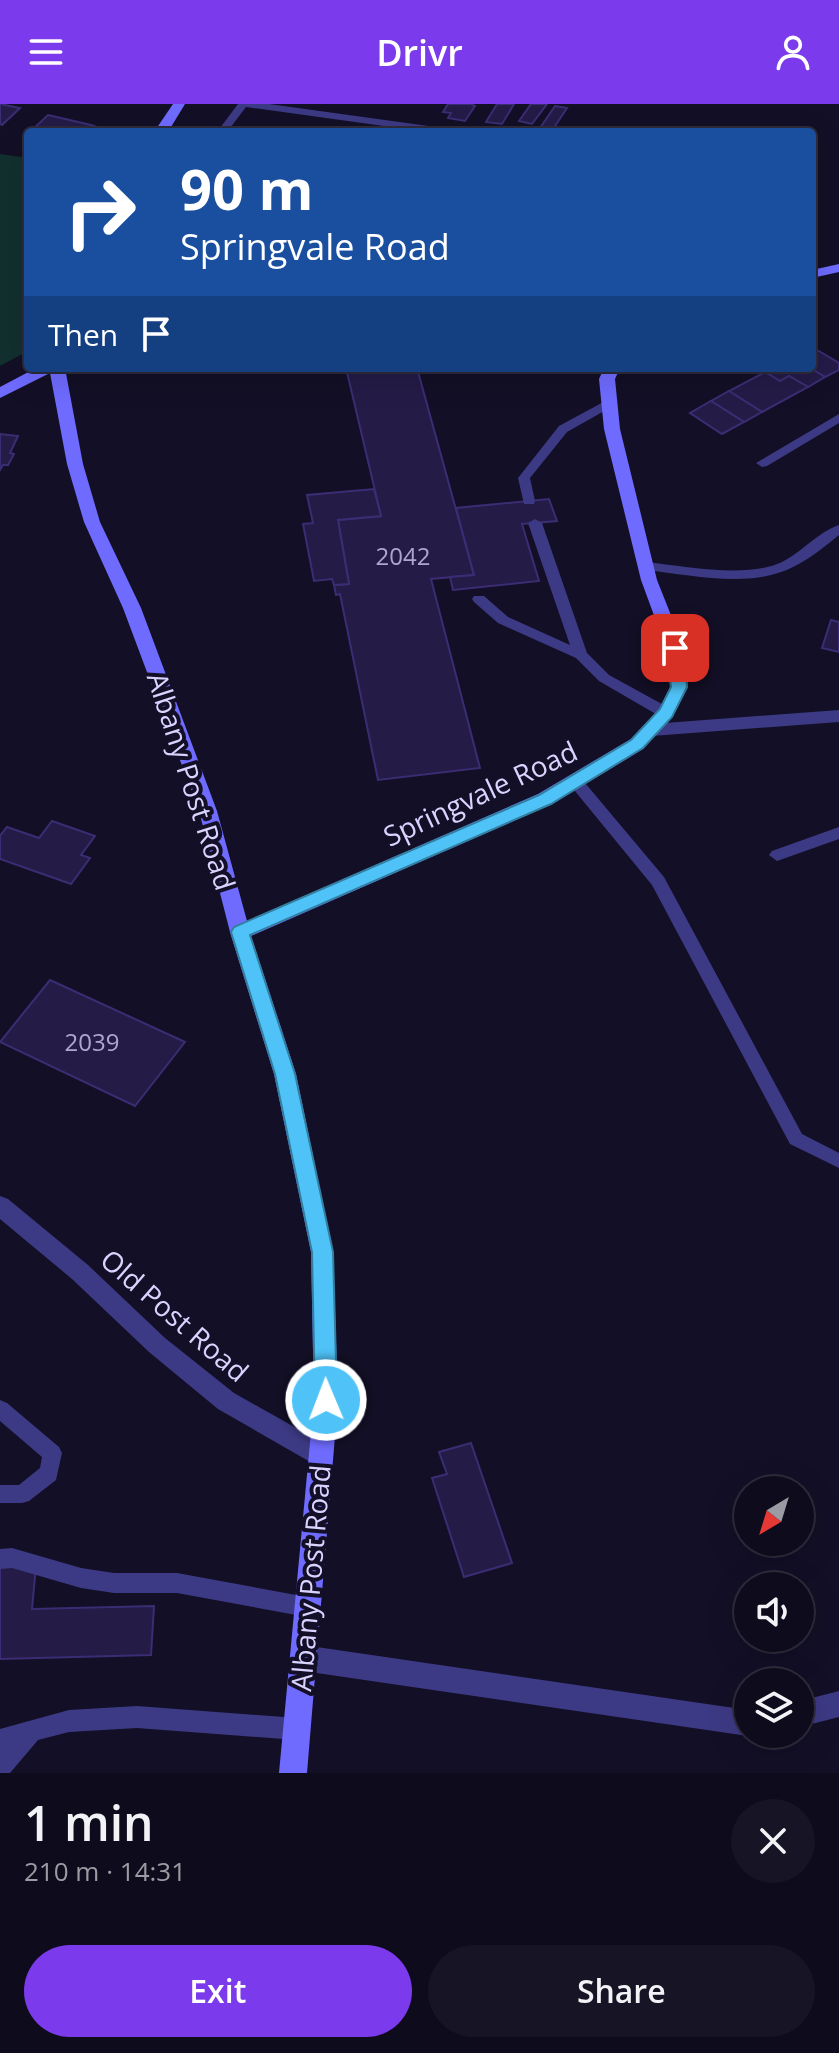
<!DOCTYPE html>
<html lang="en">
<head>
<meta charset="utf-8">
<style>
	:root { --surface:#0e0b1c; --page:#171425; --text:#f1f3f6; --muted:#9b9ba3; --line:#2e2b3b; --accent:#7c3aed }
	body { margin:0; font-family:"Open Sans",sans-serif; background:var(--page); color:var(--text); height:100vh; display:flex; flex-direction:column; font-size:30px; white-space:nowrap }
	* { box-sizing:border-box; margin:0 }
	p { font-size:26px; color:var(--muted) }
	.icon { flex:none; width:44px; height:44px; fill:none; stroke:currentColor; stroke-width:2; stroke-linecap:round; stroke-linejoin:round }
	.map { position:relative; height:1669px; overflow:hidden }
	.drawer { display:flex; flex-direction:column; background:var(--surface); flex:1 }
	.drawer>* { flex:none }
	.top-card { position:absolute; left:24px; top:24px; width:792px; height:244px; border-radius:8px; box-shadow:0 8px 32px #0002,0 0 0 2px var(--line); background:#1a4fa0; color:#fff; overflow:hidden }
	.needle { width:52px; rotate:218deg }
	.buttons { position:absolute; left:734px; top:1372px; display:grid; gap:16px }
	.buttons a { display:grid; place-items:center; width:80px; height:80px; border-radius:50%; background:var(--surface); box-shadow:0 8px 32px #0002,0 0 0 2px var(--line); font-size:40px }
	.pin { position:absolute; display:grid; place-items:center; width:68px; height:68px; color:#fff; margin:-34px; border-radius:16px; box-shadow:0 4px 12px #0006 }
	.me { position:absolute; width:88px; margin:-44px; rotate:359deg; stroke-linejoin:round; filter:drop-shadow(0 0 6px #0008) }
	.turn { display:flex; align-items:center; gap:28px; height:168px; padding:0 24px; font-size:36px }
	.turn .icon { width:104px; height:104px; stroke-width:2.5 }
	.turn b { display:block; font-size:56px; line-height:68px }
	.then { display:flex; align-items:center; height:76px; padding:0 24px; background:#0003; gap:16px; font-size:30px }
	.round { display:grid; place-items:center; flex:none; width:84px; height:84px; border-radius:42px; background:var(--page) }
	.overview { display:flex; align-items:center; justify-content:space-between; height:136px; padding:0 24px }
	h1 { font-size:48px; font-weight:600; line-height:60px }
	.primary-button { display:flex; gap:16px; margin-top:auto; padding:16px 24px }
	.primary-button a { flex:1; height:92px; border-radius:48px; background:var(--accent); color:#fff; font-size:32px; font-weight:600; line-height:92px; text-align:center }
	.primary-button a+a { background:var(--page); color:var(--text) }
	header { display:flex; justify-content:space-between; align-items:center; height:104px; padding:0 24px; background:var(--accent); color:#fff; font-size:36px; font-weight:600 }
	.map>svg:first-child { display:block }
	.green { fill:#12302f }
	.building { fill:#241b47; stroke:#3b2d73; stroke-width:2 }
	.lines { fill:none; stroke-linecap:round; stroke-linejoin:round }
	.lane { fill:#3d3a85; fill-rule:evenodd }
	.street { fill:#3d3a85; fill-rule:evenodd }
	.secondary { fill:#6f6bff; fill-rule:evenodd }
	.route { fill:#4fc3f7; stroke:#337fa1; stroke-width:2 }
	.labels { text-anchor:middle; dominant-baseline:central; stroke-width:8; stroke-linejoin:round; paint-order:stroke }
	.number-label { font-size:24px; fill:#aca6d1 }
	.street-label { font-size:28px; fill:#d9d4ff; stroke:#130f26 }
</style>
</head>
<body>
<header><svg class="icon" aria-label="menu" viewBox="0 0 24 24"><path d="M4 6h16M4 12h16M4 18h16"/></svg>Drivr<svg class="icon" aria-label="person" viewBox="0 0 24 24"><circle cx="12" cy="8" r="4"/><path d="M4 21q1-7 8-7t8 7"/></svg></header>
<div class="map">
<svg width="839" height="1669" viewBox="0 0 839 1669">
	<rect width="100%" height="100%" fill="#130f26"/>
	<path class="green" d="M0,50L28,54V247L0,262Z"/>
	<g class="building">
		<path d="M0,0L20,4L2,21L0,20Z"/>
		<path d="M448,0H471L475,2L465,17L448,14L451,9L443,8Z"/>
		<path d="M497,0H514L502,20L486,18Z"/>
		<path d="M531,0H547L532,20L519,17Z"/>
		<path d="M555,2L567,4L551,28L538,27Z"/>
		<path d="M48,11L91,21L100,24L96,28L33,25Z"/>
		<path d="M812,243L839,259V266L825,273L810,264Z"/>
		<path d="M346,264H417L474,471L431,475L480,664L378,676L340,490L336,491L334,481L349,480L338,416L381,412Z"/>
		<path d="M773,264H810L825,273L808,283L789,272L780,277L765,268Z"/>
		<path d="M765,268L780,277L789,272L808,283L762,308L729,287Z"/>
		<path d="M729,287L762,308L744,318L711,297Z"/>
		<path d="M711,297L744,318L722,330L690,309Z"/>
		<path d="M0,330L18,332L10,349L14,350L8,361H3L0,366Z"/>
		<path d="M374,385L381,412L338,416L349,480L334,481L332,475L314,477L303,420L313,419L307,391Z"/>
		<path d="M549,395L557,417L522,420L539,477L453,486L450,473L474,471L456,404Z"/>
		<path d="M831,516L839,518V548L822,544Z"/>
		<path d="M52,717L95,732L81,751L90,754L71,780L0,755V732L7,723L39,734Z"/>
		<path d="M50,876L185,938L135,1002L0,938Z"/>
		<path d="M471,1339L512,1459L464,1473L432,1374L447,1370L439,1348Z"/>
		<path d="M36,1462L32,1505L154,1502L151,1551L0,1555V1463Z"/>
	</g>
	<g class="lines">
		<g class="lane">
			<path d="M238,0H269L450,25L455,28H427L246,3L227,28H217Z"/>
			<path d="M609,295L615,299L613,302L567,328L530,374L535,397L534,400H524L518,374L559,322Z"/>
			<path d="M839,310V319L767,362L762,363L756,359Z"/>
			<path d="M535,415L542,419L587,549L609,571L671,605L673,609L671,613H661L599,577L576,554L498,519L474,498L472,495L474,492H484L508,513L570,541L528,419Z"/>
			<path d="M839,421V431C824,443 810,455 793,463C750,485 692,471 646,466L639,462L646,458C685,462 746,475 782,458C802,448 818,428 839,421Z"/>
			<path d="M575,672L580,673L664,773L802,1030L839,1049V1064L790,1040L652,781L570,681L568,677L570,673Z"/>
			<path d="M839,723V735L777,757L769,751L772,747Z"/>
			<path d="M0,1296L7,1299L59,1343L62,1349L56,1376L29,1397L22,1399H0V1381H19L40,1364L42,1353L0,1317Z"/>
			<path d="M12,1444L81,1464L114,1469H177L307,1493L314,1496L317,1503L314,1510L307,1513L177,1489H114L81,1484L12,1464L0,1465V1445Z"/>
			<path d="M137,1602L297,1614L305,1617L308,1625L305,1633L297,1636L137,1624L69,1628L38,1636L10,1669H0V1625L69,1606Z"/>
		</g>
		<g class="street">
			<path d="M839,606V618L652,632L643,626L652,620Z"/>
			<path d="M0,1092L8,1095L88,1161L165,1234L234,1289L330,1343L333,1351L330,1359L321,1362L312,1359L218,1305L149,1248L72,1175L0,1115Z"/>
			<path d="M303,1541L748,1606V1630H754L748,1632L303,1567L294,1563L290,1554L294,1545Z"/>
			<path d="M839,1587V1613L800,1623V1597Z"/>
		</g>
		<g class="secondary">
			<path d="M173,0H185L168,28H154Z"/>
			<path d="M839,160V168L812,174V166Z"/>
			<path d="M36,264H65L83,360L100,418L141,504L217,707L247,817L538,690L631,635L659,606L670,583L666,544L641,476L604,325L599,275L604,264H620L615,275L620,325L657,476L684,544L688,583L672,613L643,645L552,700L251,832L296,970L333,1148L338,1296L307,1669H279L314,1296L311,1148L274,970L230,828L199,707L123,504L84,418L67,360L50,269L0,294V283Z"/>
		</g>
	</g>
	<path class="route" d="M675,538L683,544L687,583L672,613L643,644L551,700L250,831L295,970L333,1148L337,1296L334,1303L326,1306L318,1303L315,1296L312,1148L275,970L231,828L234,823L539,691L631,636L660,605L671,583L667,544Z"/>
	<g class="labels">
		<g class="number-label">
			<text x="403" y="451">2042</text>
			<text x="92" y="937">2039</text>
		</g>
		<g class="street-label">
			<text transform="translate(192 677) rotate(72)">Albany Post Road</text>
			<text transform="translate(480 689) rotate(-25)">Springvale Road</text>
			<text transform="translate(175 1211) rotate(41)">Old Post Road</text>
			<text transform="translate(310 1474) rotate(-85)">Albany Post Road</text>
		</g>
	</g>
</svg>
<div class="buttons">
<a><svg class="needle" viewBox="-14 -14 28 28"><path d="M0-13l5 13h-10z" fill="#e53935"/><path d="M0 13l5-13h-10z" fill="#9b9ba3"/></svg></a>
<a><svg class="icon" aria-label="sound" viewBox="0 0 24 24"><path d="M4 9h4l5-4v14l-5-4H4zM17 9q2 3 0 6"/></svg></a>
<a><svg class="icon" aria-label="layers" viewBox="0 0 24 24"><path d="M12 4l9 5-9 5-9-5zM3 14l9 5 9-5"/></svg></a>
</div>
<div class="pin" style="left:675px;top:544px;background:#d93025"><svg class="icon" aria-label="arrive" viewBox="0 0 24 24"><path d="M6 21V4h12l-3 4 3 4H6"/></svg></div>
<svg class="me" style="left:326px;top:1296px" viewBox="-20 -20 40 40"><circle r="17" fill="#4fc3f7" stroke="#fff" stroke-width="3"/><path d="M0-11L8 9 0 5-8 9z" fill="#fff"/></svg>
<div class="top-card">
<div class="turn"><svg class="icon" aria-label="right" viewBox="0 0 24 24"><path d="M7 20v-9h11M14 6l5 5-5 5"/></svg><div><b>90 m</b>Springvale Road</div></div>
<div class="then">Then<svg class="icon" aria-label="arrive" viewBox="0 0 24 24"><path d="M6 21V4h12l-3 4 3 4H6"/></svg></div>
</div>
</div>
<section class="drawer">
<div class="overview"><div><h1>1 min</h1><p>210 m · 14:31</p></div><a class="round"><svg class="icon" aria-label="close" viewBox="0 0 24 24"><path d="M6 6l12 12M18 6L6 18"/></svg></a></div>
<div class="primary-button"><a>Exit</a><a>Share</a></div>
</section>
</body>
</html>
